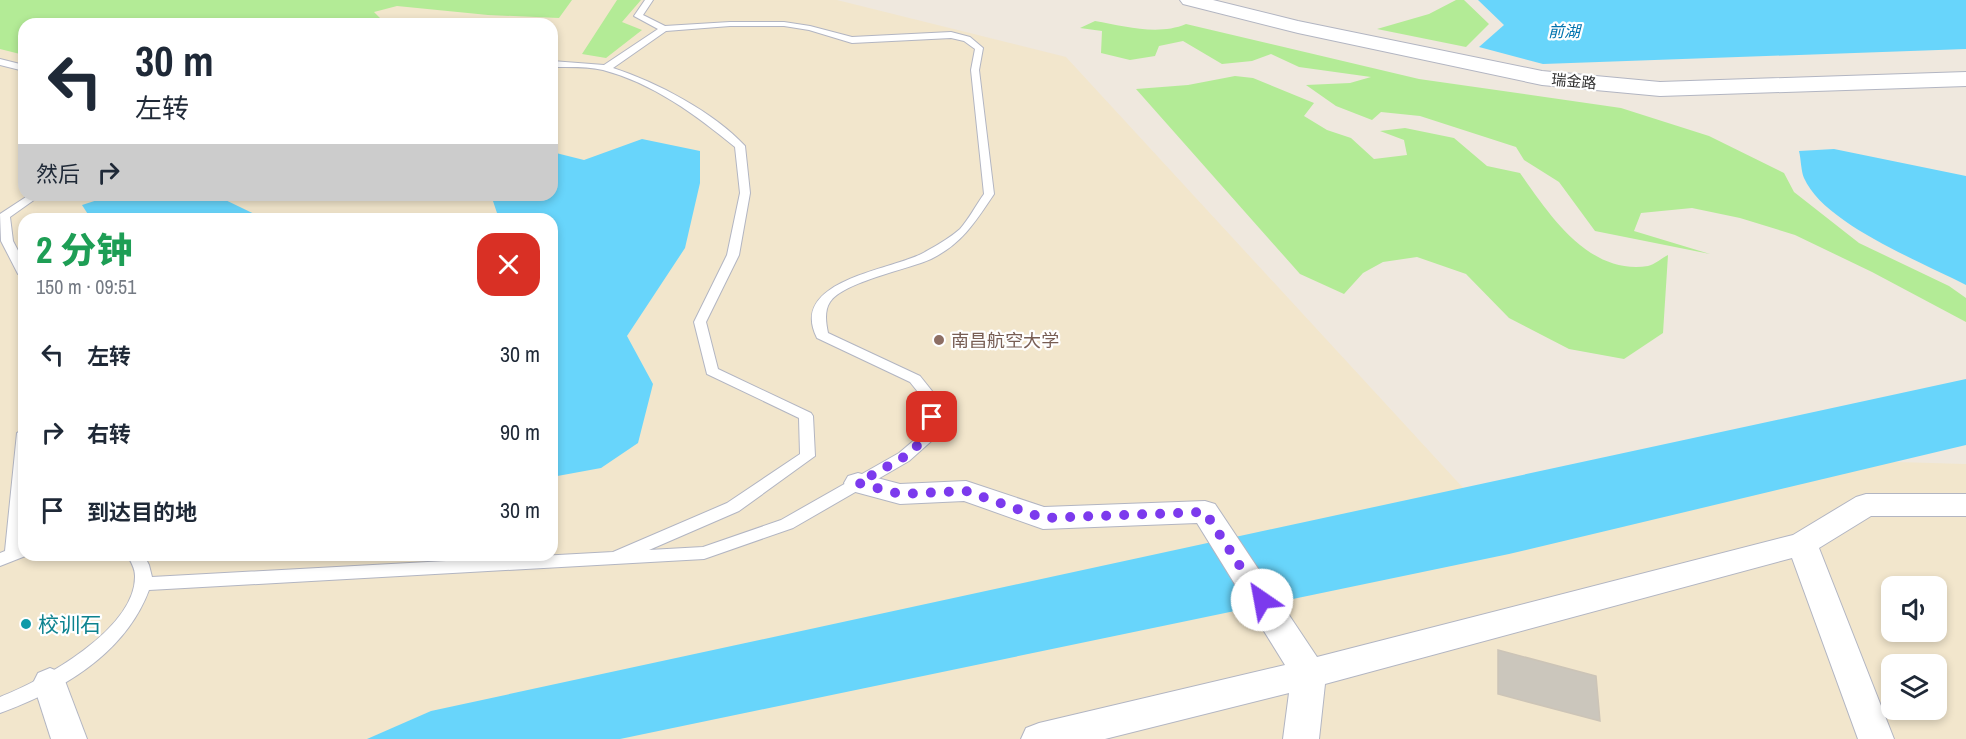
<!DOCTYPE html>
<html lang="zh">
<head>
<meta charset="utf-8">
<style>
	:root { --surface:#fff; --page:#f2f2f3; --text:#1f2937; --muted:#747a83 }
	body { margin:0; font-family:"Archivo Narrow","Noto Sans SC",sans-serif; background:var(--page); color:var(--text); height:100vh; display:flex; flex-direction:column; font-size:22px; white-space:nowrap }
	* { box-sizing:border-box; margin:0 }
	p { font-size:20px; color:var(--muted) }
	.icon { flex:none; width:33px; height:33px; fill:none; stroke:currentColor; stroke-width:2; stroke-linecap:round; stroke-linejoin:round }
	.map { position:relative; flex:1; overflow:hidden }
	.panel { position:absolute; left:18px; top:213px; width:540px; height:348px; display:flex; flex-direction:column; background:var(--surface); border-radius:18px; box-shadow:0 3px 9px #0003 }
	.panel>* { flex:none }
	.banner { position:absolute; left:18px; top:18px; width:540px; height:183px; border-radius:18px; box-shadow:0 3px 9px #0003; background:#fff; color:var(--text); overflow:hidden }
	.tools { position:absolute; left:1881px; top:576px; display:grid; gap:12px }
	.tools a { display:grid; place-items:center; width:66px; height:66px; border-radius:12px; background:var(--surface); box-shadow:0 3px 9px #0003; font-size:30px }
	.pin { position:absolute; display:grid; place-items:center; width:51px; height:51px; color:#fff; margin:-26px; border-radius:12px; box-shadow:0 3px 9px #0006 }
	.me { position:absolute; width:66px; margin:-33px; rotate:327deg; stroke-linejoin:round; filter:drop-shadow(0 0 4px #0008) }
	.turn { display:flex; align-items:center; gap:21px; height:126px; padding:0 18px; font-size:27px }
	.turn .icon { width:78px; height:78px; stroke-width:2.5 }
	.turn b { display:block; font-size:42px; line-height:51px }
	.then { display:flex; align-items:center; height:57px; padding:0 18px; background:#0003; gap:12px; font-size:22px }
	.round { display:grid; place-items:center; flex:none; width:63px; height:63px; border-radius:18px; background:var(--page) }
	.overview { display:flex; align-items:center; justify-content:space-between; height:102px; padding:0 18px }
	h1 { font-size:36px; font-weight:800; line-height:45px; color:#1e9e55 }
	ul { padding:0; list-style:none }
	li { display:flex; align-items:center; gap:18px; height:78px; padding:0 18px }
	li div { flex:1 }
	li b { display:block; font-size:22px }
	li em { font-style:normal }
	.map>svg:first-child { display:block }
	.education { fill:#f2e6cc; fill-rule:evenodd }
	.green { fill:#b3eb96 }
	.water { fill:#68d5fb }
	.building { fill:#cbc6bc; stroke:#ccc4b7; stroke-width:1.5 }
	.lines { fill:none; stroke-linecap:round; stroke-linejoin:round }
	.service-casing { stroke:#b2b5c2; stroke-width:2 }
	.minor-casing { stroke:#b2b5c2; stroke-width:2 }
	.tertiary-casing { stroke:#b2b5c2; stroke-width:2 }
	.service { fill:#fff; fill-rule:evenodd }
	.minor { fill:#fff; fill-rule:evenodd }
	.tertiary { fill:#fff; fill-rule:evenodd }
	.route { stroke:#7c3aed; stroke-width:10; stroke-dasharray:0 18 }
	.education-dot { fill:#8d6e63; stroke:#fff; stroke-width:2 }
	.culture-dot { fill:#0f9aa8; stroke:#fff; stroke-width:2 }
	.labels { text-anchor:middle; dominant-baseline:central; stroke-width:4.5; stroke-linejoin:round; paint-order:stroke }
	.far-street-label { font-size:15px; fill:#2d2d2d; stroke:#fff }
	.far-water-label { font-size:16px; font-style:italic; fill:#0073ae; stroke:#fff }
	.education-label { font-size:18px; fill:#785e54; stroke:#fff; text-anchor:start }
	.near-culture-label { font-size:21px; fill:#0d838f; stroke:#fff; text-anchor:start }
</style>
</head>
<body>
<div class="map">
<svg width="1966" height="739" viewBox="0 0 1966 739">
	<rect width="100%" height="100%" fill="#efe8de"/>
	<path class="education" d="M0,0H837L1066,57L1513,542L1862,461L1966,464V739H0ZM24,24H552V195H24ZM24,219H552V555H24ZM1892,586H1936V632H1892ZM1892,664H1936V710H1892Z"/>
	<g class="green">
		<path d="M0,0H572L559,18L488,15L397,6L374,12L383,21L396,24H24V55L0,49Z"/>
		<path d="M617,0H641L622,22L642,30L606,58L582,54Z"/>
		<path d="M1456,0H1464L1489,24L1466,47L1377,29L1429,14Z"/>
		<path d="M1095,21C1124,26 1158,36 1186,24L1419,79L1621,108L1709,136L1784,173L1794,192L1859,243L1949,286L1966,298V322L1872,272L1795,235L1740,218L1692,208L1641,213L1634,231L1710,254L1595,231L1559,182L1524,160L1516,147L1420,116L1381,112L1372,120L1336,106L1306,85L1350,83L1371,77L1299,67L1271,54L1252,61L1222,64L1183,41L1159,46L1155,56L1130,60L1101,53L1102,31L1080,28Z"/>
		<path d="M1235,76L1253,78L1314,103L1304,116L1327,130L1351,138L1374,159L1407,155L1404,140L1380,131L1405,128L1454,138L1487,166L1520,173C1550,215 1588,275 1648,266C1654,265 1662,258 1668,255L1663,333L1624,359L1569,349L1509,318L1466,274L1417,257L1383,262L1363,273L1344,294L1300,274L1136,89L1188,85Z"/>
	</g>
	<g class="water">
		<path d="M1478,0H1966V49L1543,64L1479,47L1504,25Z"/>
		<path d="M642,139L700,151V183L685,248L627,336L653,384L638,443L601,468L552,477V219H499L491,195H552V152L584,160Z"/>
		<path d="M1834,149L1966,176V285C1922,262 1824,224 1804,178C1801,171 1801,159 1799,151Z"/>
		<path d="M113,195H215L265,219H91L82,205Z"/>
		<path d="M1966,379V445L1509,554L620,739H367L431,711Z"/>
	</g>
	<path class="building" d="M1498,650L1596,676L1600,721L1498,694Z"/>
	<g class="lines">
		<defs>
			<g id="service">
				<path d="M645,0H653L643,15L665,26L730,22H784L810,26L852,37L951,32L970,37L983,48L979,70L994,194C976,221 962,244 931,259C909,269 843,282 830,302C824,311 826,323 828,333L920,376L940,401L939,433L937,436L909,461L793,528L704,559L149,590C125,654 61,691 0,713V697C42,681 136,629 135,576C135,568 131,562 127,555H144L149,565L152,577L613,552L727,503L800,454L799,418L707,374L694,322L727,255L740,193L735,147C696,115 653,83 603,70C587,66 569,67 552,67V61L604,65L658,29L634,16ZM730,26H784L809,30L852,43L951,38L964,41L975,49L971,70L984,194C976,205 969,219 960,229C951,237 936,246 925,252C895,270 787,279 817,338L910,382L926,402L925,431L899,453L781,520L703,547L649,550L739,511L815,456L813,416L811,413L718,369L706,322L739,255L750,193L745,146C714,112 656,82 613,68L666,31Z"/>
				<path d="M0,59L24,65V71L0,65Z"/>
				<path d="M29,195H41L10,217L13,241L24,262V278L18,274L1,241L0,214Z"/>
				<path d="M24,428L22,544H24V555H28L0,566V553L5,551L17,433Z"/>
			</g>
			<g id="minor">
				<path d="M858,473L900,484L966,481L1044,507L1205,501L1215,504L1317,657L1793,535L1856,497L1866,494H1966V516H1871L1819,548L1894,739H1858L1792,558L1325,684L1319,739H1283L1289,693L1105,739H1021L1026,728L1039,723L1285,665L1197,523L1043,529L964,501L900,504L848,490L844,483L848,476Z"/>
				<path d="M50,668L62,673L87,739H51L33,683L38,673Z"/>
			</g>
			<path id="tertiary" d="M1180,0H1213L1298,21L1542,71L1660,82L1966,72V86L1660,96L1542,85L1298,33L1183,4Z"/>
		</defs>
		<use href="#service" class="service-casing"/>
		<use href="#minor" class="minor-casing"/>
		<use href="#tertiary" class="tertiary-casing"/>
		<use href="#service" class="service"/>
		<use href="#minor" class="minor"/>
		<use href="#tertiary" class="tertiary"/>
	</g>
	<g class="lines">
		<path class="route" d="M932,417V433L904,457L858,483L900,494L966,491L1043,518L1205,512L1262,600"/>
	</g>
	<circle class="education-dot" cx="939" cy="340" r="6"/>
	<circle class="culture-dot" cx="26" cy="624" r="6"/>
	<g class="labels">
		<g class="far-street-label">
			<text transform="translate(1574 81) rotate(5)">瑞金路</text>
		</g>
		<g class="far-water-label">
			<text x="1564" y="31">前湖</text>
		</g>
		<g class="education-label">
			<text x="951" y="340">南昌航空大学</text>
		</g>
		<g class="near-culture-label">
			<text x="38" y="624">校训石</text>
		</g>
	</g>
</svg>
<div class="tools">
<a><svg class="icon" aria-label="sound" viewBox="0 0 24 24"><path d="M4 9h4l5-4v14l-5-4H4zM17 9q2 3 0 6"/></svg></a>
<a><svg class="icon" aria-label="layers" viewBox="0 0 24 24"><path d="M12 4l9 5-9 5-9-5zM3 14l9 5 9-5"/></svg></a>
</div>
<div class="pin" style="left:932px;top:417px;background:#d93025"><svg class="icon" aria-label="arrive" viewBox="0 0 24 24"><path d="M6 21V4h12l-3 4 3 4H6"/></svg></div>
<svg class="me" style="left:1262px;top:600px" viewBox="-20 -20 40 40"><circle r="19" fill="#fff"/><path d="M0-13L10 11 0 6-10 11z" fill="#7c3aed"/></svg>
<div class="banner">
<div class="turn"><svg class="icon" aria-label="left" viewBox="0 0 24 24"><path d="M17 20v-9H6M10 6l-5 5 5 5"/></svg><div><b>30 m</b>左转</div></div>
<div class="then">然后<svg class="icon" aria-label="right" viewBox="0 0 24 24"><path d="M7 20v-9h11M14 6l5 5-5 5"/></svg></div>
</div>
<section class="panel">
<div class="overview"><div><h1>2 分钟</h1><p>150 m · 09:51</p></div><a class="round" style="background:#d93025;color:#fff"><svg class="icon" aria-label="close" viewBox="0 0 24 24"><path d="M6 6l12 12M18 6L6 18"/></svg></a></div>
<ul>
<li><svg class="icon" aria-label="left" viewBox="0 0 24 24"><path d="M17 20v-9H6M10 6l-5 5 5 5"/></svg><div><b>左转</b></div><em>30 m</em></li>
<li><svg class="icon" aria-label="right" viewBox="0 0 24 24"><path d="M7 20v-9h11M14 6l5 5-5 5"/></svg><div><b>右转</b></div><em>90 m</em></li>
<li><svg class="icon" aria-label="arrive" viewBox="0 0 24 24"><path d="M6 21V4h12l-3 4 3 4H6"/></svg><div><b>到达目的地</b></div><em>30 m</em></li>
</ul>
</section>
</div>
</body>
</html>
